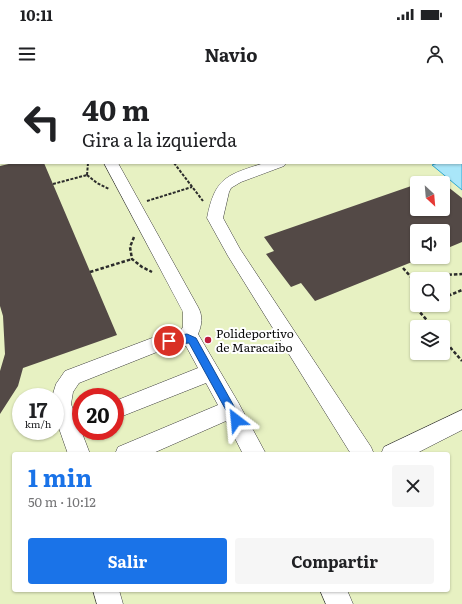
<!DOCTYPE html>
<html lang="es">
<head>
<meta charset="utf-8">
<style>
	:root { --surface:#fff; --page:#f6f6f6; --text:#202124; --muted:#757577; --accent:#1a73e8 }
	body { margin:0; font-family:Literata,serif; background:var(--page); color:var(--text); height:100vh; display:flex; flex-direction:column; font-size:15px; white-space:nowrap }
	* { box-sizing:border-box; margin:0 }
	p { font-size:13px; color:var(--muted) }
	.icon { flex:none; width:22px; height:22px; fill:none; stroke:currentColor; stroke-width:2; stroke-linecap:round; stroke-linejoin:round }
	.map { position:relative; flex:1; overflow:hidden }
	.panel { position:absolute; left:12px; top:372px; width:438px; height:140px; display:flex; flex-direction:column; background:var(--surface); border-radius:4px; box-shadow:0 1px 3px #0004 }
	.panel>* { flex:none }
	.guide { position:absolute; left:0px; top:0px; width:462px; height:84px; box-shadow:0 1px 3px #0004; background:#fff; color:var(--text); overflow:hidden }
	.needle { width:26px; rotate:154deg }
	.controls { position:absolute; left:410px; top:96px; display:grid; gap:8px }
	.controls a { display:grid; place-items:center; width:40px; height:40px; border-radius:4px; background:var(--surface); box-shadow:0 1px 3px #0004; font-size:20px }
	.speed { position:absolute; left:12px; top:308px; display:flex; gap:8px; font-size:20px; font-weight:700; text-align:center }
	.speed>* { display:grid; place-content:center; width:52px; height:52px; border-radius:50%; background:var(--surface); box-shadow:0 1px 3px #0004; line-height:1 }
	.speed small { font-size:10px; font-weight:400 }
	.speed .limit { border:6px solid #d22; background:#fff; color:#111 }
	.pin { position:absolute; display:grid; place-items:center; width:34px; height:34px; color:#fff; margin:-17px; border:2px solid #fff; border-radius:50%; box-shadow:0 1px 4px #0007 }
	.me { position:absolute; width:44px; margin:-22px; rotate:331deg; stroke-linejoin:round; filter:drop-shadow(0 0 3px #0008) }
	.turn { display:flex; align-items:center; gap:14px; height:84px; padding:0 16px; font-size:18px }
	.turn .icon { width:52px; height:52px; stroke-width:2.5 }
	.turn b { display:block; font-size:28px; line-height:34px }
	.round { display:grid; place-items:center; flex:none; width:42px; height:42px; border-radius:4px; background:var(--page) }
	.overview { display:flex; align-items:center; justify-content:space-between; height:68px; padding:0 16px }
	h1 { font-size:24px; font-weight:700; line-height:30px; color:var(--accent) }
	.primary-button { display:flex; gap:8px; margin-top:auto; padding:8px 16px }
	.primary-button a { flex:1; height:46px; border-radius:4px; background:var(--accent); color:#fff; font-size:16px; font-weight:700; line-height:46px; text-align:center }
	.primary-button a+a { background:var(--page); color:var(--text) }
	.status { display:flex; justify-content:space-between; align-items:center; height:28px; padding:0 20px; background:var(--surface); direction:ltr }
	.status svg { height:11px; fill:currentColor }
	header { display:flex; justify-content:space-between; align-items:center; height:52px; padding:0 16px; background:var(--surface); font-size:18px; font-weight:700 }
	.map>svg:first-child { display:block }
	.pitch { fill:#e7f1c2; fill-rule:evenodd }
	.water { fill:#a9e6f9; stroke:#2ea8d2 }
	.building { fill:#534946 }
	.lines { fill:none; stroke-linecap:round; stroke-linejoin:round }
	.minor-casing { stroke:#3d3d3d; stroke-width:1 }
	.path-far1 { stroke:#2c2c2c; stroke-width:2; stroke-dasharray:3 1.5; stroke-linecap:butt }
	.path { stroke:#2c2c2c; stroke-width:2.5; stroke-dasharray:3.5 2; stroke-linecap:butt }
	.minor { fill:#fff; fill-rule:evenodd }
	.route { fill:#1a73e8; stroke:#114b97 }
	.poi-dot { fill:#be1e3c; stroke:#fff; stroke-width:1.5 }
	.labels { text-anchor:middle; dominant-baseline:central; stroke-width:4; stroke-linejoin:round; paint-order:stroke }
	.poi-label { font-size:12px; fill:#0a0a0a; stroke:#fff; text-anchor:start }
</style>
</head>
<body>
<div class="status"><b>10:11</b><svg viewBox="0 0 49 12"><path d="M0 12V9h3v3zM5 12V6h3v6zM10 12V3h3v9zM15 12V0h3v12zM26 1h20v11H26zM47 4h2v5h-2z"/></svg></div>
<header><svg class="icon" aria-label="menu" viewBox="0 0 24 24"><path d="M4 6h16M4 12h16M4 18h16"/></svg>Navio<svg class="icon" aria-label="person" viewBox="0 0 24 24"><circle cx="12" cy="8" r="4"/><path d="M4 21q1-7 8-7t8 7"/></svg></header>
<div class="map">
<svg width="462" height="524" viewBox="0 0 462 524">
	<rect width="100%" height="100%" fill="#fff7e7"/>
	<path class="pitch" d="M0,0H462V524H0ZM1,1H461V83H1ZM417,103H443V129H417ZM417,151H443V177H417ZM417,199H443V225H417ZM417,247H443V273H417ZM21,317H55V351H21ZM81,317H115V351H81ZM14,374H448V510H14Z"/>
	<path class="water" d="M462,75V110L432,85L438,83H461Z"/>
	<g class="building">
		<path d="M13,83H44L117,255L23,288L18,306L0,334V291L5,274L3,236L0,226V86Z"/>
		<path d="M443,103L462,118V162L443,170V151H417V180L315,221L301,203L291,207L266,174L274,171L264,157L417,104V129H443Z"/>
	</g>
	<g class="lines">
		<defs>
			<g id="minor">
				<path d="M14,0H29L13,1Z"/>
				<rect x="0" y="1" width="1" height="8"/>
				<rect x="461" y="24" width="1" height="8"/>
				<path d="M104,83H118L198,227C203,236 202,245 198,254L238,322L266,374H243L226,341L151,374H115L118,367L218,325L206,303L115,339V321L198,288L186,266H178L162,270L79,303L73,312L71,324L90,374H68L55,337V317H52L56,304L65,291L152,258L181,250L183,247V232Z"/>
				<path d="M264,83H286L284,86L241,102L231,108L229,112L223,138L240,169L371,367L374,374H351L228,176L207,138C215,97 227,95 264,83Z"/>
				<path d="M462,330V350L415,374H381L384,367Z"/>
				<path d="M93,510H119L123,524H97Z"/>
				<path d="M320,510H347L353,524H326Z"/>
			</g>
		</defs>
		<use href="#minor" class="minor-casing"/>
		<g class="path-far1">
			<path d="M174,83L203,121"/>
			<path d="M87,95L97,103L109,109"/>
			<path d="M87,95L88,83"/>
			<path d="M53,104L87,95"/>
			<path d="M147,121L192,107"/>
		</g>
		<g class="path">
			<path d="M134,157L130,167L132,179L142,187L152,192"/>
			<path d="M403,188L411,197L462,194"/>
			<path d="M90,192L132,179"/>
			<path d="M443,218L462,210"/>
			<path d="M428,225L417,229L433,247"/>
			<path d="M443,259L462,281"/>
		</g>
		<use href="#minor" class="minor"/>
	</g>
	<path class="route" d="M187,254L196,258L240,337L241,340L240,343L236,345L233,343L189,263L169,265L164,261L169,257Z"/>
	<circle class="poi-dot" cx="208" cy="260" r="4"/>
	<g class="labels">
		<g class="poi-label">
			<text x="216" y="253">Polideportivo<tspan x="216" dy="14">de Maracaibo</tspan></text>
		</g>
	</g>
</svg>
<div class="controls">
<a><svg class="needle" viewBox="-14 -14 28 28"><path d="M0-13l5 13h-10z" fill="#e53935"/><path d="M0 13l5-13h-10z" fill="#757577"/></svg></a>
<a><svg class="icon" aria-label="sound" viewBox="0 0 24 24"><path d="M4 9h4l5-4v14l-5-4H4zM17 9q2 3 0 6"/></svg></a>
<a><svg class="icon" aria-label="search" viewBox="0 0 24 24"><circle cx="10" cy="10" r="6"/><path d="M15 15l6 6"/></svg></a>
<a><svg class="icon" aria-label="layers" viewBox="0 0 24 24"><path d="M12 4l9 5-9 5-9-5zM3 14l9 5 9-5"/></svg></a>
</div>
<div class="speed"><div>17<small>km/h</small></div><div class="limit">20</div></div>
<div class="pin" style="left:169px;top:261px;background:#d93025"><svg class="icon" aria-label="arrive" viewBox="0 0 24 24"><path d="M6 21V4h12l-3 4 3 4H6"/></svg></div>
<svg class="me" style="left:236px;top:340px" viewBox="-20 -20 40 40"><path d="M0-17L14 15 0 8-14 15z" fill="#1a73e8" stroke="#fff" stroke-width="4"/></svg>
<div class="guide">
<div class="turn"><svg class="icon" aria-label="left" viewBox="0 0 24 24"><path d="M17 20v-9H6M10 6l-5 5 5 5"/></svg><div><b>40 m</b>Gira a la izquierda</div></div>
</div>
<section class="panel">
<div class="overview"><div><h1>1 min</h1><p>50 m · 10:12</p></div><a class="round"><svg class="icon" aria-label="close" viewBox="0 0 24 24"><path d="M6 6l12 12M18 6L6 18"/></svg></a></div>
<div class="primary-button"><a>Salir</a><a>Compartir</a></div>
</section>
</div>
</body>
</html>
